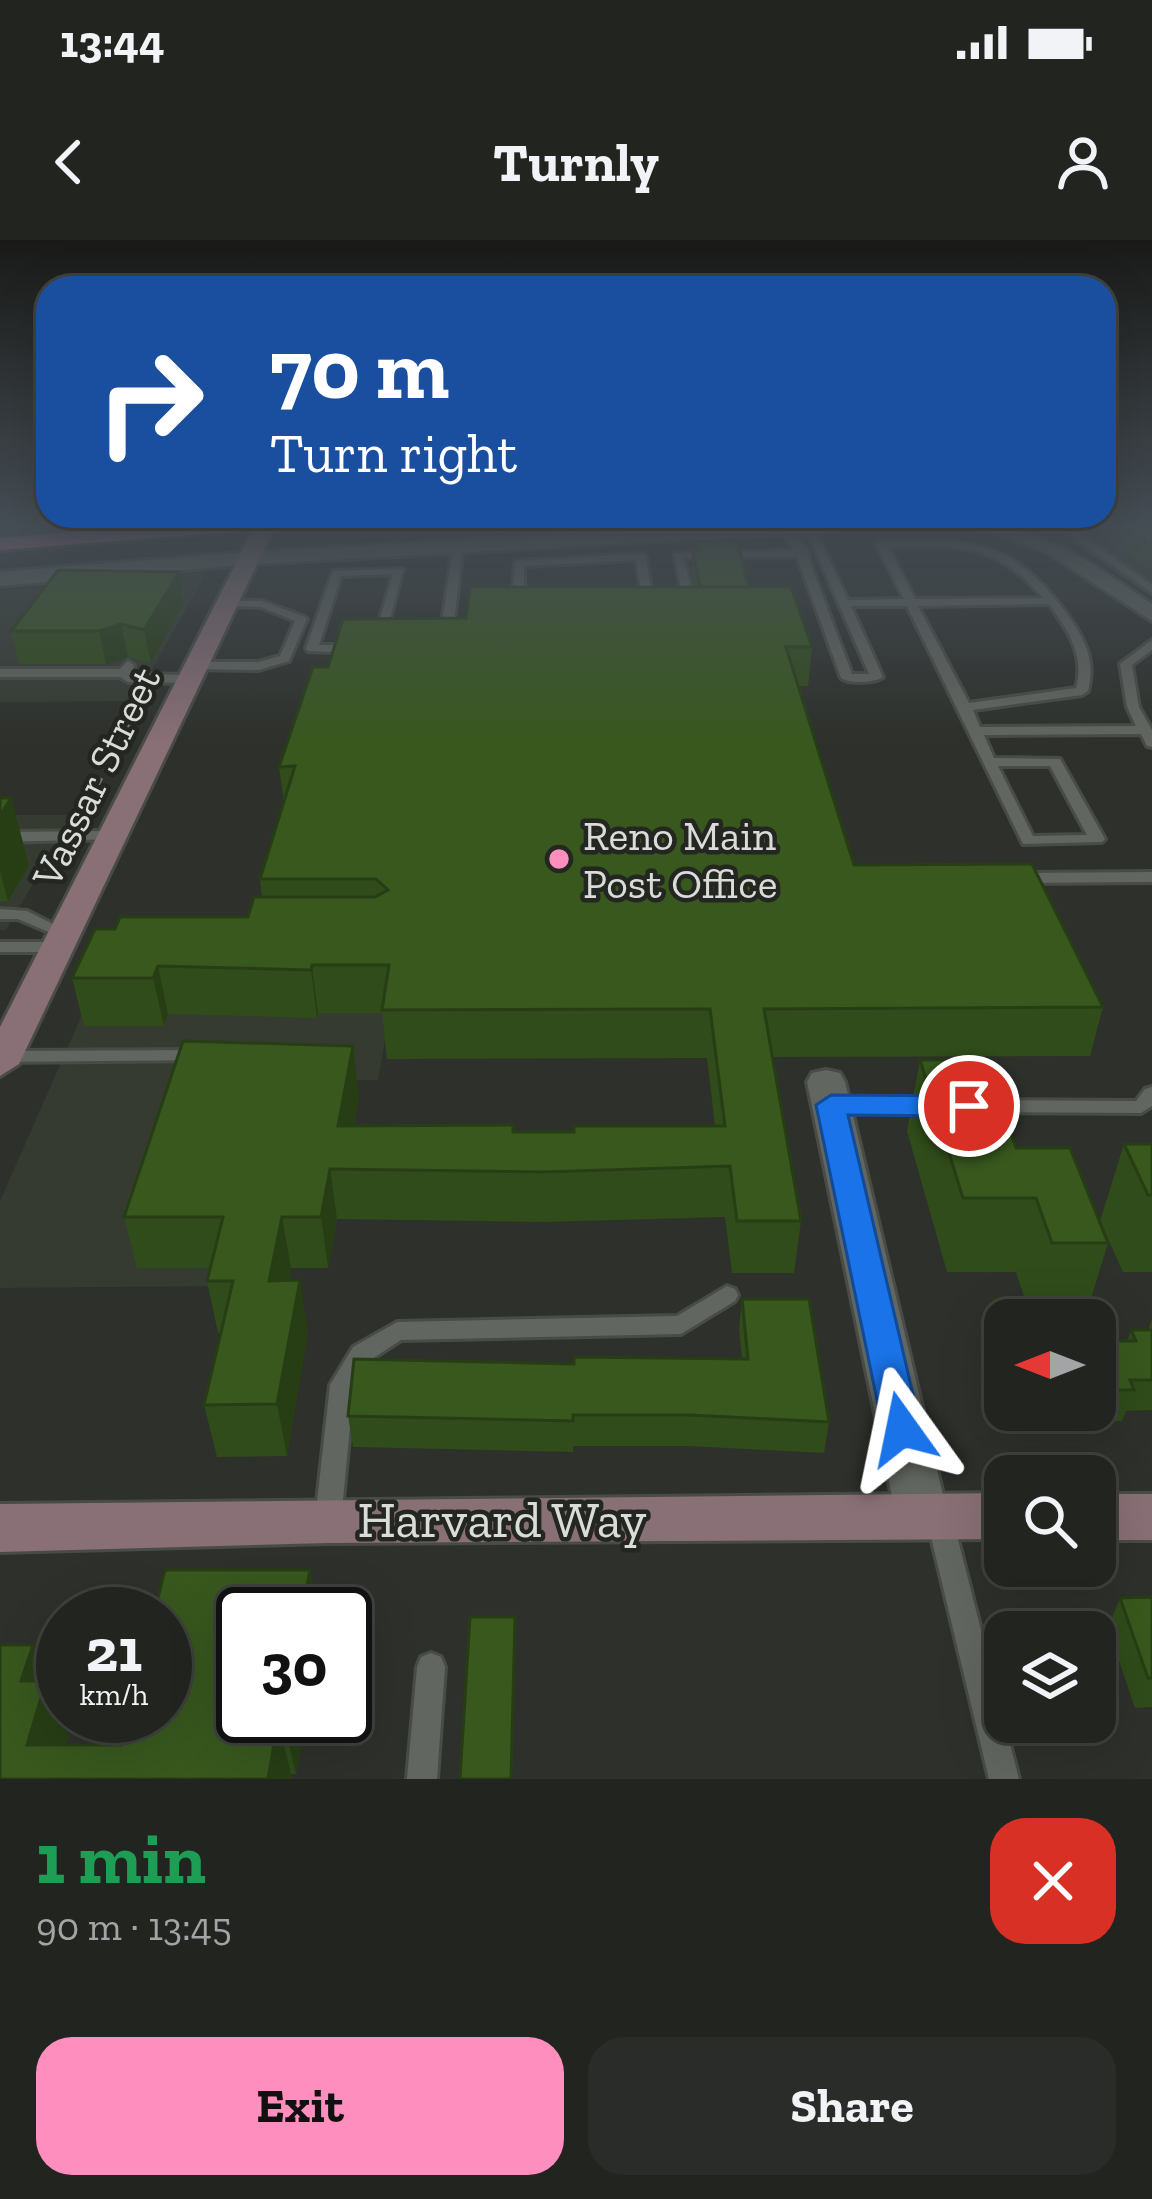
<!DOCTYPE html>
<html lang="en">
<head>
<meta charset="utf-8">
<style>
	:root { --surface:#222420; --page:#2a2c29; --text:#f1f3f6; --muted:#a2a4a5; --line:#3f413e; --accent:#fe8ebd }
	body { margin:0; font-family:"Zilla Slab",serif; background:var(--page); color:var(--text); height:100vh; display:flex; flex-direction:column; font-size:45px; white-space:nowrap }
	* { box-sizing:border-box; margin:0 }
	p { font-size:39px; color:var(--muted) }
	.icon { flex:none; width:66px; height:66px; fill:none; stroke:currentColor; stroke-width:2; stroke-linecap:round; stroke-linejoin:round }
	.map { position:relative; height:1539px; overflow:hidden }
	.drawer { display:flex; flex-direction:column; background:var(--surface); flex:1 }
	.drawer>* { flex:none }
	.hud { position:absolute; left:36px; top:36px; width:1080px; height:252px; border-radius:36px; box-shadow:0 12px 48px #0002,0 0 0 3px var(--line); background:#1a4fa0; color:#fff; overflow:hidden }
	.needle { width:78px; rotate:270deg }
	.controls { position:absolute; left:984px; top:1059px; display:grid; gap:24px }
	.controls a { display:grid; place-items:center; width:132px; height:132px; border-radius:24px; background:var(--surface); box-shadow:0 12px 48px #0002,0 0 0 3px var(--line); font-size:60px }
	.speed { position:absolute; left:36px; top:1347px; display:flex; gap:24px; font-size:60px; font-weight:700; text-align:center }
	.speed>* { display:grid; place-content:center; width:156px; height:156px; border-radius:50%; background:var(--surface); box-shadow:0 12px 48px #0002,0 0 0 3px var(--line); line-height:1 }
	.speed small { font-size:30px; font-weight:400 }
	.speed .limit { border:6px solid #111; border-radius:18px; background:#fff; color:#111 }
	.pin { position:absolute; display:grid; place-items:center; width:102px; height:102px; color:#fff; margin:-51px; border:6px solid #fff; border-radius:50%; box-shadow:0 3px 12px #0007 }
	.me { position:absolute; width:132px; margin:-66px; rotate:348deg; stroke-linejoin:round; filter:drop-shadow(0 0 9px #0008) }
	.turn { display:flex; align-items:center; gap:42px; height:252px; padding:0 36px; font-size:54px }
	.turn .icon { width:156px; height:156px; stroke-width:2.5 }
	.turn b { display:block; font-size:84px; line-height:102px }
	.round { display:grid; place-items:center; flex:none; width:126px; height:126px; border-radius:36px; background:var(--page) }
	.overview { display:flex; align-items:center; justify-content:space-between; height:204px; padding:0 36px }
	h1 { font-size:72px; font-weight:800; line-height:90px; color:#1e9e55 }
	.action { display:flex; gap:24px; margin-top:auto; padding:24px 36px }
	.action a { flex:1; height:138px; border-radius:36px; background:var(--accent); color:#111; font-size:48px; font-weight:800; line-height:138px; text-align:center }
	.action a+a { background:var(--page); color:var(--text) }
	.status { display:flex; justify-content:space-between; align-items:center; height:84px; padding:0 60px; background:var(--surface); direction:ltr }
	.status svg { height:33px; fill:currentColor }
	header { display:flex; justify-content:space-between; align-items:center; height:156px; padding:0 36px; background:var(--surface); font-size:54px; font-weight:800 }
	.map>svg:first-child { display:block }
	.built { fill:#353b31 }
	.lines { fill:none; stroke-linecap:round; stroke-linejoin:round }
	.lane-casing { stroke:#484b46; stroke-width:6 }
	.street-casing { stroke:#484b46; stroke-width:6 }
	.secondary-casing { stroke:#484b46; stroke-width:6 }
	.highway-casing { stroke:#484b46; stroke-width:6 }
	.path { stroke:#787a76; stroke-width:4.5; stroke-dasharray:8 8; stroke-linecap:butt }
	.lane { fill:#626660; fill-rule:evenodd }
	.street { fill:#626660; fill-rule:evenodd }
	.secondary { fill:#896f76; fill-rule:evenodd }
	.highway { fill:#e383ab; fill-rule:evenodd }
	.wall { fill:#304c1a }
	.shaded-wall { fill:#273e15 }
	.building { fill:#38581e; stroke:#273e15; stroke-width:3 }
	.route { fill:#1a73e8; stroke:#114b97; stroke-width:3 }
	.poi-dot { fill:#fe8ebd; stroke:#232621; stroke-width:4.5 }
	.labels { text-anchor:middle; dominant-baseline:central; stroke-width:9; stroke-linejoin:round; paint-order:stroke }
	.street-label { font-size:42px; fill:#dadcd9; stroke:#232621 }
	.poi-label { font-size:42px; fill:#dadcd9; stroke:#232621; text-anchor:start }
	.near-street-label { font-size:51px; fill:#dadcd9; stroke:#232621 }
</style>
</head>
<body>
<div class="status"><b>13:44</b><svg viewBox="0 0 49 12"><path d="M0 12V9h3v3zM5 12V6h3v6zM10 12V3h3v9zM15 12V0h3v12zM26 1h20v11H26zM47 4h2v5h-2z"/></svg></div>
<header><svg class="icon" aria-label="back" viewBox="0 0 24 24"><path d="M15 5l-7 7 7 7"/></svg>Turnly<svg class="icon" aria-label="person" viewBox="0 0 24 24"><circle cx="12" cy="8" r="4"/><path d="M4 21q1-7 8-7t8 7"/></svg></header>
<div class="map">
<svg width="1152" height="1539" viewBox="0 0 1152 1539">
	<rect width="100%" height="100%" fill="#2d302b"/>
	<g class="built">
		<path d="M1023,286H1152V359L1080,308Z"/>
		<path d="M200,332L205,335L134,461L0,462V350Z"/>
		<path d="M0,575H73L6,690H0Z"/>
		<path d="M400,715L378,840H288L229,1046L0,1048V961L107,718Z"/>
	</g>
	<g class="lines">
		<defs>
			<g id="lane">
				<path d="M785,286L790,287L809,313L807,315L852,434H869L805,286L814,288L848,360L904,359L876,304L881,301C970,299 1011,297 1067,374C1085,399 1096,420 1088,451L1082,455L973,470L980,487L1136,486L1127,467L1120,424L1152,400V410L1132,425L1139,467L1152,490V507L1147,506L1141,494L984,495L994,518L1060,519L1105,599L1102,602L1023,604L907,366H851L883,437C874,443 850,444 841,438L797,316L684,318L696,371L686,373L674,313L794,310L781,289ZM934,306C985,308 1010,320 1043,358L915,359L888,307ZM1049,364C1068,391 1085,414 1076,448L969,463L918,366ZM998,526H1050L1087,595L1033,596Z"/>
				<path d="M1057,286H1069L1152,345V353Z"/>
				<path d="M458,304L463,307L452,397L446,401L440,397L453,307Z"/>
				<path d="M641,314L646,317L654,370L644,368L636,320L524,326V367L518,370L512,367L515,321Z"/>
				<path d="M403,329L383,406L373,403L393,334L341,336L319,405H356L362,409L356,413L308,411L306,408L333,331Z"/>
				<path d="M229,361H262L305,377L307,379L289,421L259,430L194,429L192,426L198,422H258L280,416L295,381L261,367L225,366L223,364Z"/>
				<path d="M128,421L134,425L132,434L191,435L197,439L191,443L128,442L120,437H0V429H120Z"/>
				<path d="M113,591L121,596L118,599L0,602V592Z"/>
				<path d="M1152,632V642L1019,643L1011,638L1019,633Z"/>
				<path d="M0,669L27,671L73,694L65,699L18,679H0Z"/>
				<path d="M0,702H59L67,707L59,712H0Z"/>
				<path d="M203,810L212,816L210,820L0,822V812L4,811Z"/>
				<path d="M1152,847V866L1141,873L980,872L970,866L980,860L1136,861L1145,849Z"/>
				<path d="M831,859L934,860L944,866L934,872L824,870L821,865L824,860Z"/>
				<path d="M727,1046L735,1049L738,1055L735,1061L681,1094L401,1100L369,1121L354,1146L341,1280L337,1288L328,1292L319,1288L315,1280L330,1145L353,1107L397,1082L677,1076Z"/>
				<path d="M939,1264L948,1268L952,1276L1019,1539H989L926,1276L930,1268Z"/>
				<path d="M431,1413L441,1417L445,1427L437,1539H407L417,1427L421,1417Z"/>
			</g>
			<g id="street">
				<path d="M717,286H841L831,292L252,324L0,346V332L252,312Z"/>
				<path d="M975,286C1045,286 1096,327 1152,364V381L1046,312Z"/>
				<path d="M826,830L840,833L845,842L948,1276L941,1292L922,1299L903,1292L896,1276L807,842L812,833Z"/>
			</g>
			<g id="secondary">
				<path d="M255,286H275L19,824L0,836V787Z"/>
				<path d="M1005,1253V1299L328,1303L0,1312V1264Z"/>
				<rect x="1095" y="1254" width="57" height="46"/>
			</g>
			<path id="highway" d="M149,286H239L229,292L0,310V298Z"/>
		</defs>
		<use href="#lane" class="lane-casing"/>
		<use href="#street" class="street-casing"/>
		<use href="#secondary" class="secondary-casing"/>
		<use href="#highway" class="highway-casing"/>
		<path class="path" d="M82,573L132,481"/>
		<use href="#lane" class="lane"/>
		<use href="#street" class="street"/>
		<use href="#secondary" class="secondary"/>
		<use href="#highway" class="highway"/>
	</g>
	<g class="wall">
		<path d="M1088,286H1152V330Z"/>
		<path d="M697,302L749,347L812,407L808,446H798L854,625L1103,767L1090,816L773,817L801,981L794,1033H732L725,977L544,982L337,979L328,1028H291L289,1041L308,1092L287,1216L217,1217L204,1165L221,1093H218L207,1041L210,1028H137L124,977L359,855L354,886L514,892H574L715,886L707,818L387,819L382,773H318L317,778L168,774L164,786H84L72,738L115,689L248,677L262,657L260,639L284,562L279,527L328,427L466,378L694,347L691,330L692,309H697Z"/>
		<path d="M179,332L184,363L151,423L128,417L106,424H19L11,391Z"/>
		<path d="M0,558H11L29,625L8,661H0Z"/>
		<path d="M920,820L1016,908L1108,1003L1085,1078L1005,1080V1158L985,1090L993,1059H1025L1016,1032H947L907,891Z"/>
		<path d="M1124,904H1152V1032H1123L1100,981Z"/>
		<path d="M742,1059L829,1182L824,1213L688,1206H573V1212L353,1207L348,1176L574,1124L742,1119L739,1089Z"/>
		<path d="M1152,1079V1170L1126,1171L1122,1181H1045L1041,1170H1095V1101H1127L1131,1090H1148Z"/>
		<path d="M165,1330H310L319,1374H243V1476H306L296,1534H291L290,1539H0V1405H33L69,1495L66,1505H121L128,1476H165V1374H154Z"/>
		<path d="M1152,1357V1467L1135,1468L1108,1388L1120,1358Z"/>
	</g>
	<g class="shaded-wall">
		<path d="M179,332L184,363L151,423L144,390Z"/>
		<path d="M121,384L128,417L106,424L99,391Z"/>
		<path d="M11,558L29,625L8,661L0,631V576Z"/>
		<path d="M312,725L318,773L317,778L311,730Z"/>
		<path d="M158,726L168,774L164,786L153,738Z"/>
		<path d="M353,806L359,855L346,929L338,886Z"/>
		<path d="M330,929L337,979L328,1028L321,977Z"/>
		<path d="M282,977L291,1028L279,1093L269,1041Z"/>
		<path d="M300,1040L308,1092L287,1216L277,1164Z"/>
		<path d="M310,1330L319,1374H302Z"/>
		<path d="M33,1405L69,1495L57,1539L27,1505L21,1441Z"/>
		<path d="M284,1476H306L296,1534L283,1481Z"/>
		<path d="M278,1481L291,1534L290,1539H268Z"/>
	</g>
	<g class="building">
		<path d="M1122,286H1152V306Z"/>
		<path d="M737,301L749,347H700L692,309H699L697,302Z"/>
		<path d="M58,330L179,332L144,390L121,384L99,391H11Z"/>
		<path d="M470,347H791L812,407H786L854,625L1032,624L1103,767L764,769L801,981H737L730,926L543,932L330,929L321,977H282L269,1041L300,1040L277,1164L204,1165L233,1041H207L223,977H124L183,801L353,806L338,886L513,885V892H574V886H725L710,769L382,770L389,725H312L311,730L158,726L153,738H72L95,689H115L120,677H248L254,657H375L388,650L376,639H260L295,526L279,527L313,427H328L343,379L466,378Z"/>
		<path d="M0,558H11L0,576Z"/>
		<path d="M920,820H985L1016,908H1070L1108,1003H1052L1036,958H963Z"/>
		<path d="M1124,904H1152V955H1148Z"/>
		<path d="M742,1059H809L829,1182L690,1175H573V1181L348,1176L354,1119L574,1124V1117L748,1119Z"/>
		<path d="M993,1059H1058L1066,1080H1005V1099Z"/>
		<path d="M1131,1090H1152V1140H1130L1134,1150H1095V1101H1136Z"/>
		<path d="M165,1330H310L302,1374H243V1476H284L283,1481H278L268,1539H0V1405H33L21,1441H46L27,1505H121L128,1476H165V1374H154Z"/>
		<path d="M1152,1357V1438H1148L1120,1358Z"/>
		<path d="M470,1377H515L511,1539H460Z"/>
	</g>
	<linearGradient id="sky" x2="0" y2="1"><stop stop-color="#191a18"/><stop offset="0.57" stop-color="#464e55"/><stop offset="1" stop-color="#464e55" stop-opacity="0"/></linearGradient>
	<rect width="1152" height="502" fill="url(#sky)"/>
	<path class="route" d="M831,855L969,856L984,866L969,876L848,875L921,1189L915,1200L902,1204L888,1200L883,1189L816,865Z"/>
	<circle class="poi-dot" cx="559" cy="619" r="12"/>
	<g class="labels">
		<g class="street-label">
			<text transform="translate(96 537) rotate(-64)">Vassar Street</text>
		</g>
		<g class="poi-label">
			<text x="583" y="595">Reno Main<tspan x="583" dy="48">Post Office</tspan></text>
		</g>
		<g class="near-street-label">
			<text x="502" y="1279">Harvard Way</text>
		</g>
	</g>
</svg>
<div class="controls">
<a><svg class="needle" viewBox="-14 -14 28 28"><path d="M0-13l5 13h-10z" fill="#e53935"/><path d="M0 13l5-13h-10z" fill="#a2a4a5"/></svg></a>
<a><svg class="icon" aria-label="search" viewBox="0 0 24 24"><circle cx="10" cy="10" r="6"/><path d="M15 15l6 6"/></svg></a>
<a><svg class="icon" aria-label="layers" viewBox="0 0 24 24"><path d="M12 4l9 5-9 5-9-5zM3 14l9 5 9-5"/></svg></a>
</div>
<div class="speed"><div>21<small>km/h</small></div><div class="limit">30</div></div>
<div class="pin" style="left:969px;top:866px;background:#d93025"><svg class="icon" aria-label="arrive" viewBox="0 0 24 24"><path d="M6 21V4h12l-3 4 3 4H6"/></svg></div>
<svg class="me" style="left:902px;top:1189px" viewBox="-20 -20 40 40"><path d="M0-17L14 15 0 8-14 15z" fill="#1a73e8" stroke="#fff" stroke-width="4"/></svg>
<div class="hud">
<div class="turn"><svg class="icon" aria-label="right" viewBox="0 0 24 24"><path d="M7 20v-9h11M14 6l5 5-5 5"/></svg><div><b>70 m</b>Turn right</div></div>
</div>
</div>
<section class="drawer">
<div class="overview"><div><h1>1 min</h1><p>90 m · 13:45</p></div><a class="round" style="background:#d93025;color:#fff"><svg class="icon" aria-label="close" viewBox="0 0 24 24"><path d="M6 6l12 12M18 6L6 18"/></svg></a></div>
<div class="action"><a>Exit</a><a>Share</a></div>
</section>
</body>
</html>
